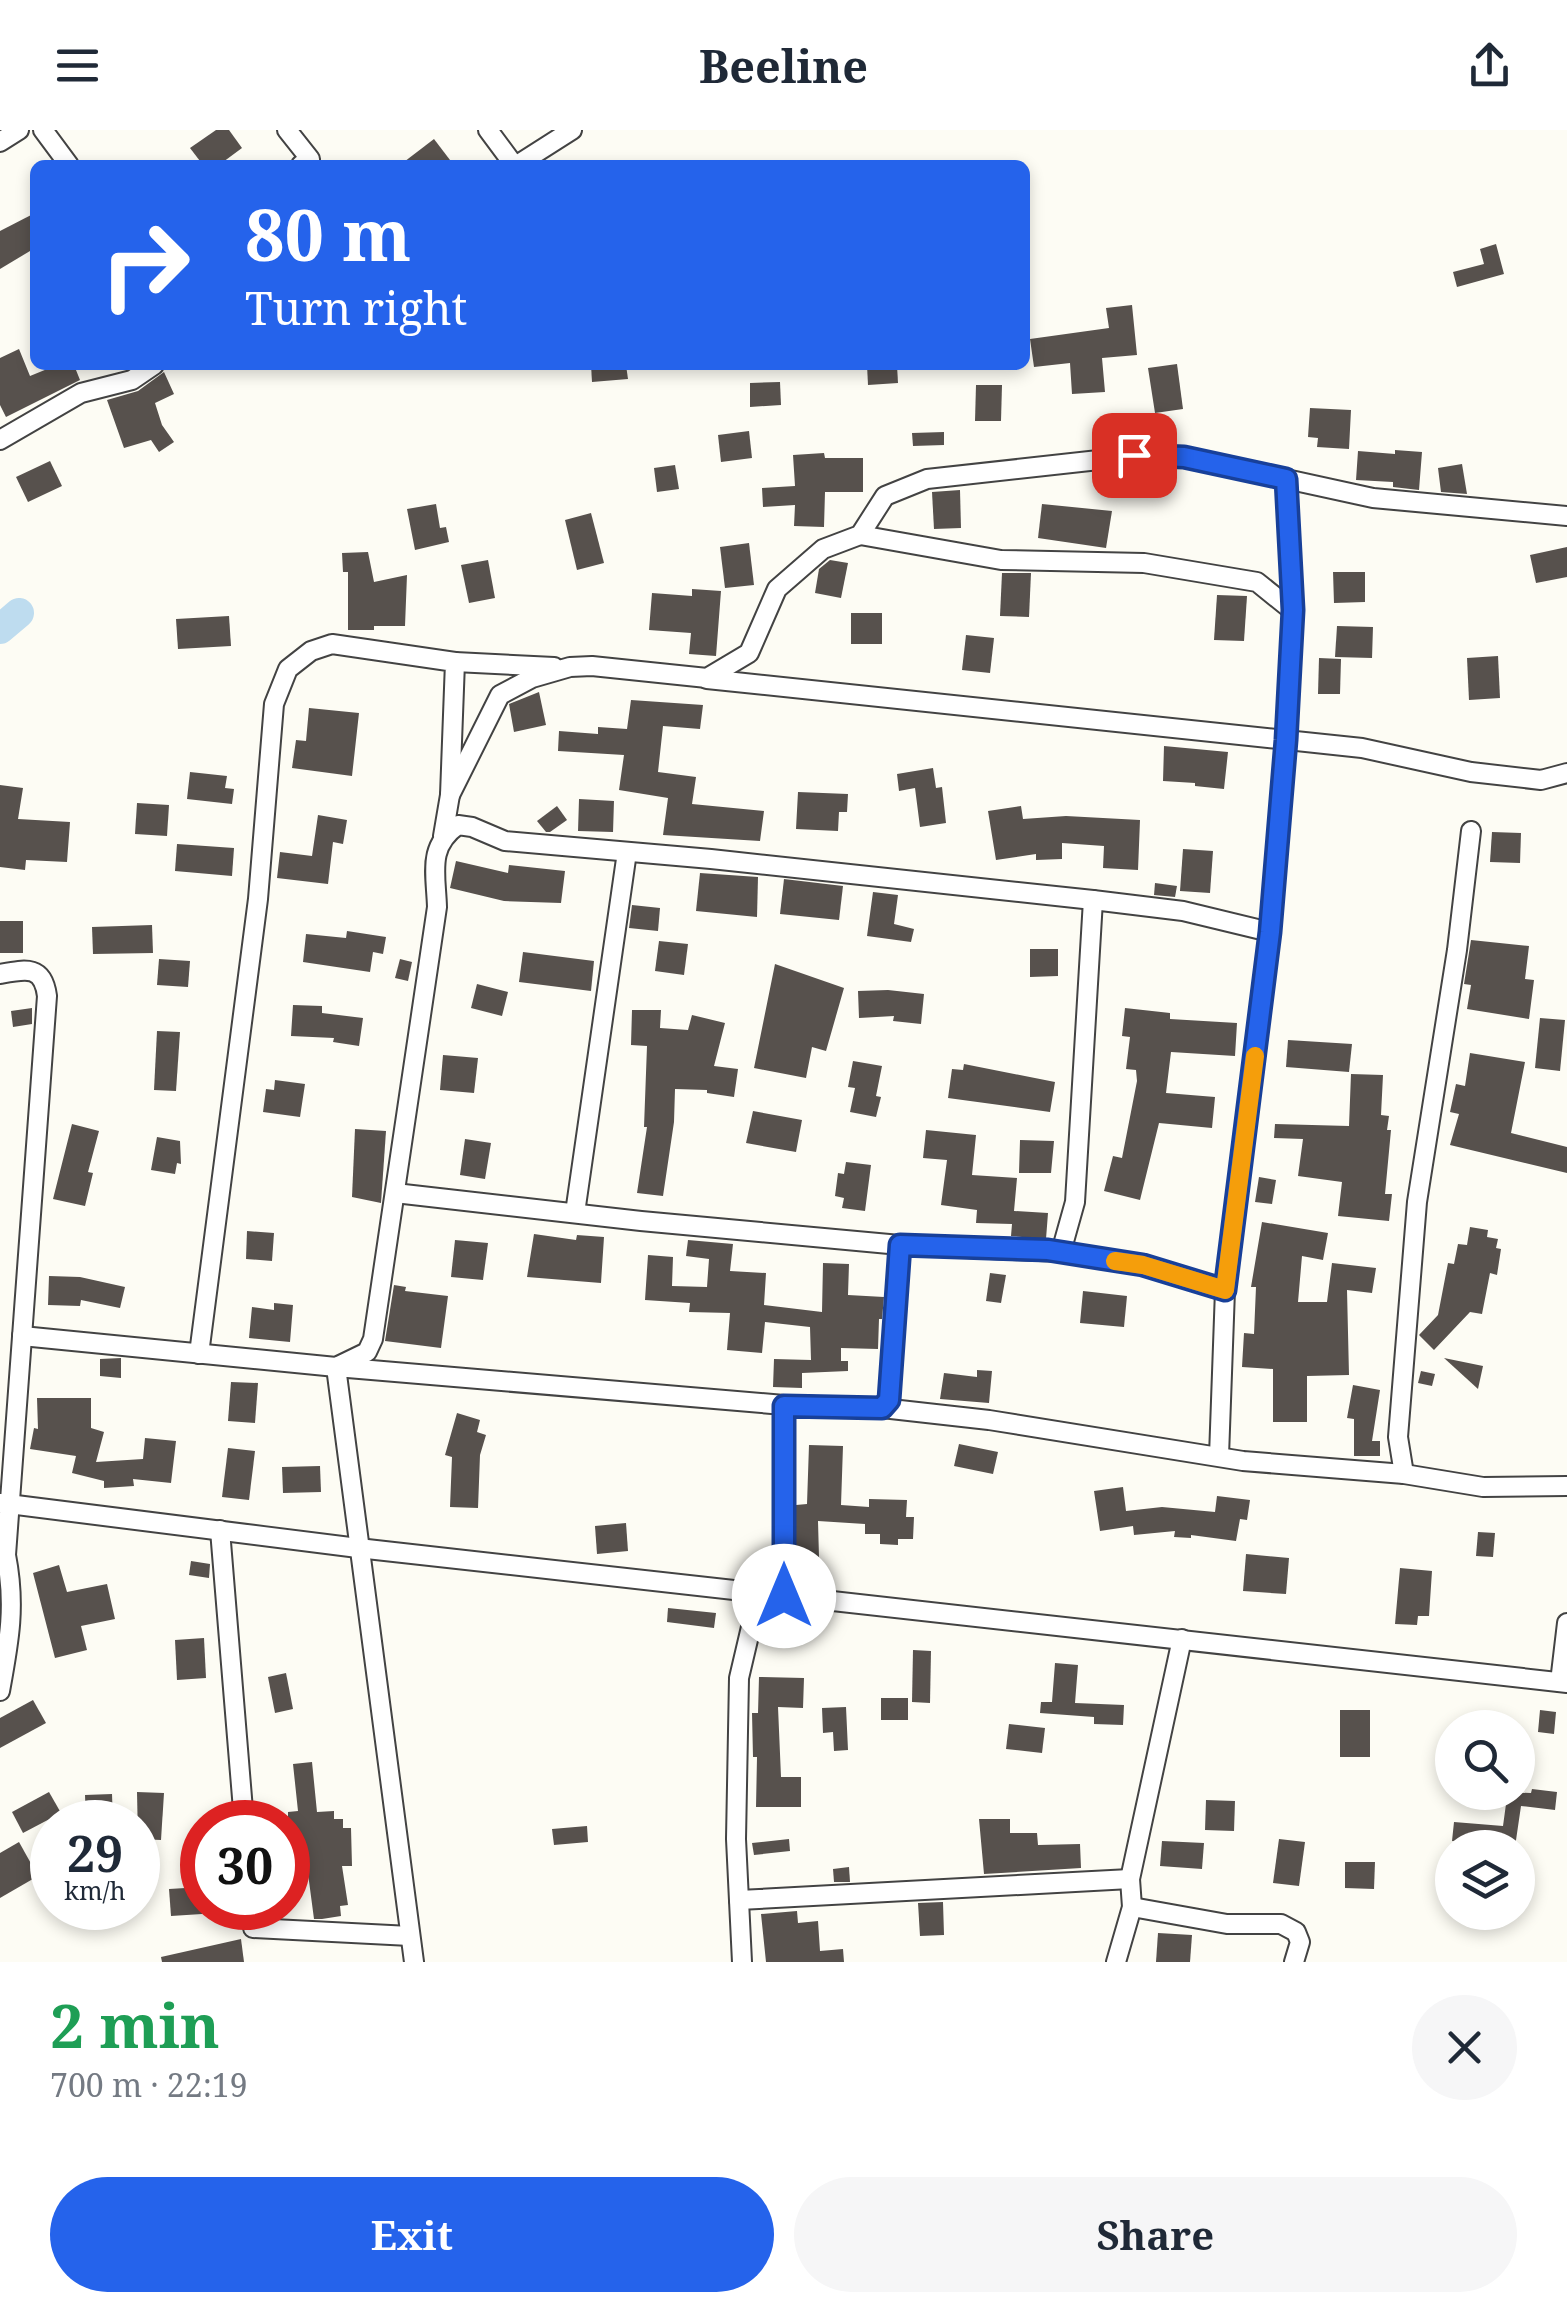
<!DOCTYPE html>
<html lang="en">
<head>
<meta charset="utf-8">
<style>
	:root { --surface:#fff; --page:#f6f6f7; --text:#1f2937; --muted:#747a83; --accent:#2563eb }
	body { margin:0; font-family:"Noto Serif",serif; background:var(--page); color:var(--text); height:100vh; display:flex; flex-direction:column; font-size:38px; white-space:nowrap }
	* { box-sizing:border-box; margin:0 }
	p { font-size:32px; color:var(--muted) }
	.icon { flex:none; width:55px; height:55px; fill:none; stroke:currentColor; stroke-width:2; stroke-linecap:round; stroke-linejoin:round }
	.map { position:relative; height:1832px; overflow:hidden }
	.details { display:flex; flex-direction:column; background:var(--surface); flex:1 }
	.details>* { flex:none }
	.banner { position:absolute; left:30px; top:30px; width:1000px; height:210px; border-radius:15px; box-shadow:0 5px 15px #0003; background:#2563eb; color:#fff; overflow:hidden }
	.controls { position:absolute; left:1435px; top:1580px; display:grid; gap:20px }
	.controls a { display:grid; place-items:center; width:100px; height:100px; border-radius:50%; background:var(--surface); box-shadow:0 5px 15px #0003; font-size:50px }
	.speed { position:absolute; left:30px; top:1670px; display:flex; gap:20px; font-size:50px; font-weight:700; text-align:center }
	.speed>* { display:grid; place-content:center; width:130px; height:130px; border-radius:50%; background:var(--surface); box-shadow:0 5px 15px #0003; line-height:1 }
	.speed small { font-size:25px; font-weight:400 }
	.speed .limit { border:15px solid #d22; background:#fff; color:#111 }
	.pin { position:absolute; display:grid; place-items:center; width:85px; height:85px; color:#fff; margin:-42px; border-radius:20px; box-shadow:0 5px 15px #0006 }
	.me { position:absolute; width:110px; margin:-55px; rotate:0deg; stroke-linejoin:round; filter:drop-shadow(0 0 8px #0008) }
	.turn { display:flex; align-items:center; gap:35px; height:210px; padding:0 50px; font-size:45px }
	.turn .icon { width:130px; height:130px; stroke-width:2.5 }
	.turn b { display:block; font-size:70px; line-height:85px }
	.round { display:grid; place-items:center; flex:none; width:105px; height:105px; border-radius:52px; background:var(--page) }
	.summary { display:flex; align-items:center; justify-content:space-between; height:170px; padding:0 50px }
	h1 { font-size:60px; font-weight:700; line-height:75px; color:#1e9e55 }
	.primary-button { display:flex; gap:20px; margin-top:auto; padding:20px 50px }
	.primary-button a { flex:1; height:115px; border-radius:60px; background:var(--accent); color:#fff; font-size:40px; font-weight:700; line-height:115px; text-align:center }
	.primary-button a+a { background:var(--page); color:var(--text) }
	header { display:flex; justify-content:space-between; align-items:center; height:130px; padding:0 50px; background:var(--surface); font-size:45px; font-weight:700 }
	.map>svg:first-child { display:block }
	.lines { fill:none; stroke-linecap:round; stroke-linejoin:round }
	.river { stroke:#bedcef; stroke-width:30 }
	.building { fill:#57514d }
	.minor-casing { stroke:#434343; stroke-width:22 }
	.minor { stroke:#fff; stroke-width:18 }
	.route-casing { stroke:#184099; stroke-width:25 }
	.route { stroke:#2563eb; stroke-width:18 }
	.slow { stroke:#f59e0b; stroke-width:18 }
</style>
</head>
<body>
<header><svg class="icon" aria-label="menu" viewBox="0 0 24 24"><path d="M4 6h16M4 12h16M4 18h16"/></svg>Beeline<svg class="icon" aria-label="share" viewBox="0 0 24 24"><path d="M12 15V3M7 8l5-5 5 5M5 13v7h14v-7"/></svg></header>
<div class="map">
<svg width="1567" height="1832" viewBox="0 0 1567 1832">
	<rect width="100%" height="100%" fill="#fdfcf4"/>
	<g class="lines">
		<path class="river" d="M0,499L19,483"/>
	</g>
	<g class="building">
		<path d="M216,0H229L242,18L219,35H203L190,18Z"/>
		<path d="M434,9L450,30L442,35H400Z"/>
		<path d="M35,83V118L0,139V101Z"/>
		<path d="M1496,114L1504,144L1457,157L1453,142L1484,134L1480,119Z"/>
		<path d="M1132,175L1137,225L1102,228L1105,262L1072,264L1070,233L1034,237L1030,209L1109,198L1106,178Z"/>
		<path d="M19,219L30,246L57,235H74L80,250L6,287L0,275V228Z"/>
		<path d="M1177,234L1183,279L1155,283L1148,238Z"/>
		<path d="M591,235H626L628,249L592,252Z"/>
		<path d="M867,235H897L898,253L868,255Z"/>
		<path d="M164,242L174,264L155,273L162,295L174,312L159,322L151,310L124,318L107,270L138,261Z"/>
		<path d="M780,252L781,275L750,277V253Z"/>
		<path d="M976,255H1002L1001,291H975Z"/>
		<path d="M1310,278L1351,280L1349,319L1317,317L1318,308L1308,307Z"/>
		<path d="M749,301L752,328L721,332L718,305Z"/>
		<path d="M944,302V315L913,316L912,303Z"/>
		<path d="M1395,320L1422,322L1419,360L1393,357V352L1356,350L1358,321L1395,324Z"/>
		<path d="M824,323L825,328H863V362H825L824,397L794,396L795,375L763,377L762,358L795,356L793,325Z"/>
		<path d="M50,331L62,356L28,372L16,347Z"/>
		<path d="M1462,334L1467,364L1441,362L1438,338Z"/>
		<path d="M675,335L679,359L657,362L654,338Z"/>
		<path d="M960,360L961,398L934,399L932,362Z"/>
		<path d="M436,374L440,398L446,397L449,412L415,420L407,379Z"/>
		<path d="M1042,374L1112,381L1106,418L1038,408Z"/>
		<path d="M591,383L604,433L577,440L565,390Z"/>
		<path d="M749,413L754,455L725,458L720,417Z"/>
		<path d="M1567,417V447L1536,453L1530,425Z"/>
		<path d="M368,422L374,452L407,445L405,496H374V500H348V442H343L342,423Z"/>
		<path d="M488,430L495,468L469,473L461,435Z"/>
		<path d="M830,430L848,433L841,468L815,463L819,439Z"/>
		<path d="M1333,442H1365V472L1334,473Z"/>
		<path d="M1002,443H1031L1029,487L1000,486Z"/>
		<path d="M692,459L721,461L716,526L689,524L691,503L649,500L652,463L692,466Z"/>
		<path d="M1217,465L1247,466L1244,511L1214,510Z"/>
		<rect x="851" y="483" width="31" height="31"/>
		<path d="M229,486L231,516L178,519L176,489Z"/>
		<path d="M1337,496L1373,497L1372,528L1335,527Z"/>
		<path d="M966,505L994,508L990,543L962,540Z"/>
		<path d="M1498,526L1500,568L1469,570L1467,528Z"/>
		<path d="M1319,528L1341,529L1340,564H1318Z"/>
		<path d="M539,562L546,595L514,602L509,574Z"/>
		<path d="M631,570L703,575L700,599L663,596L658,642L696,647L692,674L764,681L760,711L663,705L668,668L619,660L624,625L558,621L559,601L598,604V597L627,599Z"/>
		<path d="M309,578L359,583L352,646L292,638L296,610L306,611Z"/>
		<path d="M1164,616L1228,622L1224,659L1195,656V653L1163,651Z"/>
		<path d="M933,638L936,658L942,657L946,693L920,697L915,658L899,661L897,644Z"/>
		<path d="M190,642L227,646L225,658L234,659L232,674L187,669Z"/>
		<path d="M0,655L23,658L18,689L70,692L67,732L26,730L25,740L0,737Z"/>
		<path d="M798,662L848,664L847,682H839L838,701L796,699Z"/>
		<path d="M579,669L614,671L613,702L578,701Z"/>
		<path d="M137,673L169,675L167,706L135,704Z"/>
		<path d="M557,676L567,690L550,702H546L537,691Z"/>
		<path d="M1021,676L1023,689L1066,686L1140,690L1138,740L1103,738L1104,716L1062,713V729L1036,730V724L996,730L988,681Z"/>
		<path d="M318,685L347,690L343,714L333,712L328,754L277,748L280,722L312,726Z"/>
		<path d="M1492,702L1521,703L1520,733L1490,732Z"/>
		<path d="M177,714L234,718L232,746L175,741Z"/>
		<path d="M1183,719L1213,721L1210,763L1180,761Z"/>
		<path d="M456,731L508,743L509,735L565,741L561,773L504,771L450,758Z"/>
		<path d="M700,743L758,747L757,787L696,781Z"/>
		<path d="M784,749L843,756L839,790L780,784Z"/>
		<path d="M1155,753L1177,756L1175,767L1154,765Z"/>
		<path d="M873,762L898,765L894,794L914,799L911,812L867,806Z"/>
		<path d="M632,775L660,778L658,801L629,798Z"/>
		<rect x="0" y="791" width="23" height="32"/>
		<path d="M152,795L153,823L93,824L92,797Z"/>
		<path d="M347,801L386,807L383,824L373,822L370,842L303,832L306,804L346,808Z"/>
		<path d="M1471,810L1529,816L1525,849L1534,850L1529,889L1467,879L1471,855L1464,854Z"/>
		<path d="M659,811L688,814L684,845L655,841Z"/>
		<path d="M1030,819H1058V846L1030,847Z"/>
		<path d="M523,822L594,831L591,861L519,852Z"/>
		<path d="M159,829L190,831L188,857L157,855Z"/>
		<path d="M400,829L412,832L408,851L395,848Z"/>
		<path d="M775,834L844,858L826,921L812,917L806,948L754,938Z"/>
		<path d="M477,854L508,862L502,886L471,878Z"/>
		<path d="M888,860L924,864L921,894L893,891L894,886L859,888L858,861Z"/>
		<path d="M293,875L322,876V883L363,888L359,916L333,912L334,908L291,906Z"/>
		<path d="M32,878V894L13,897L11,881Z"/>
		<path d="M1125,878L1170,883V889L1237,893L1235,926L1171,922L1166,963L1215,967L1212,998L1159,993L1140,1070L1104,1061L1113,1026L1122,1028L1137,951L1136,940L1126,939L1130,907L1122,906Z"/>
		<path d="M632,880H661L660,898L688,900L692,885L725,893L714,936L738,939L734,967L707,963V960L675,959L674,992L663,1066L637,1063L647,997H644L647,916L631,915Z"/>
		<path d="M1540,888L1565,890L1560,941L1535,938Z"/>
		<path d="M157,901L180,902L176,961L154,960Z"/>
		<path d="M1288,910L1352,914L1349,942L1286,937Z"/>
		<path d="M1470,923L1525,932L1511,1003L1567,1017V1043L1450,1015L1459,984L1450,982L1456,954L1465,956Z"/>
		<path d="M443,925L478,928L474,963L440,960Z"/>
		<path d="M853,931L882,936L876,966L881,967L876,987L850,982L855,958L848,957Z"/>
		<path d="M964,934L1055,952L1050,982L948,968L952,939L963,940Z"/>
		<path d="M1351,944L1383,945L1381,985L1389,986L1387,1000H1391L1385,1064H1392L1389,1091L1338,1086L1342,1052L1298,1046L1303,1009L1274,1008L1275,994L1349,996Z"/>
		<path d="M275,950L305,954L300,987L263,982L266,959L274,960Z"/>
		<path d="M753,981L802,990L796,1022L746,1013Z"/>
		<path d="M72,994L99,1001L88,1042L93,1043L85,1076L53,1069Z"/>
		<path d="M355,999L386,1001L381,1073L352,1067Z"/>
		<path d="M926,1000L976,1005L972,1045L1017,1048L1014,1081L1048,1083L1046,1109L1011,1106L1012,1094L976,1093L977,1080L941,1075L947,1030L923,1028Z"/>
		<path d="M157,1007L180,1011L181,1034L177,1033L175,1044L151,1040Z"/>
		<path d="M465,1009L491,1013L485,1049L460,1045Z"/>
		<path d="M1020,1010L1054,1011L1051,1043H1019Z"/>
		<path d="M846,1032L871,1035L865,1081L842,1078L844,1068L835,1066L838,1043L844,1044Z"/>
		<path d="M1259,1047L1276,1050L1272,1074L1255,1072Z"/>
		<path d="M1262,1092L1328,1103L1323,1130L1302,1126L1298,1172H1327L1332,1133L1376,1138L1372,1163L1347,1160L1349,1245L1307,1246V1292H1273V1239L1242,1237L1244,1203L1254,1204L1256,1157H1251Z"/>
		<path d="M1470,1097L1488,1100L1487,1107L1498,1109L1496,1118L1501,1119L1497,1145L1490,1143L1482,1184L1470,1182L1434,1220L1419,1205L1438,1185L1448,1133L1454,1134L1458,1114L1467,1115Z"/>
		<path d="M247,1101L274,1103L272,1131L246,1129Z"/>
		<path d="M534,1104L576,1110L577,1105L604,1107L601,1153L527,1147Z"/>
		<path d="M455,1110L488,1113L483,1150L451,1147Z"/>
		<path d="M688,1110L733,1114L730,1141L766,1143L764,1175L822,1182L823,1133L849,1134L848,1165L884,1167L882,1189H879L878,1219L841,1218V1231H848V1241L802,1243V1258L773,1257L774,1229L811,1230L810,1197L765,1192L762,1223L727,1220L730,1183L689,1182L690,1173L645,1170L648,1125L673,1127L672,1156L707,1157L709,1129L686,1126Z"/>
		<path d="M990,1143L1006,1145L1001,1173L986,1171Z"/>
		<path d="M49,1146L80,1147L125,1157L120,1178L81,1170L80,1176L48,1175Z"/>
		<path d="M394,1155L406,1157L405,1161L448,1166L441,1218L385,1211Z"/>
		<path d="M1083,1161L1127,1166L1124,1197L1080,1193Z"/>
		<path d="M274,1173L293,1175L290,1212L249,1208L252,1177L274,1180Z"/>
		<path d="M121,1228V1248L100,1246V1229Z"/>
		<path d="M1444,1228L1483,1236L1478,1259Z"/>
		<path d="M977,1240L992,1241L989,1273L940,1269L944,1243L977,1247Z"/>
		<path d="M1421,1241L1435,1244L1432,1256L1418,1253Z"/>
		<path d="M231,1252L258,1253L255,1293L228,1291Z"/>
		<path d="M1353,1255L1380,1260L1372,1311H1380V1326H1354V1289L1347,1288Z"/>
		<path d="M37,1268H91V1298L104,1302L96,1332L143,1329L145,1308L176,1311L171,1353L133,1349L134,1356L104,1358V1351L72,1343L76,1326L30,1319L34,1298L38,1299Z"/>
		<path d="M457,1283L480,1290L477,1302L486,1305L480,1325L478,1378L450,1377L452,1327L445,1325Z"/>
		<path d="M959,1314L998,1322L993,1344L954,1336Z"/>
		<path d="M809,1315L843,1316L841,1375L869,1377V1369L907,1370L906,1387H914L913,1409H898V1415L880,1414V1404H865V1394L818,1391L819,1427L796,1428V1375L807,1374Z"/>
		<path d="M228,1318L255,1321L249,1370L222,1367Z"/>
		<path d="M320,1336L321,1362L283,1363L282,1337Z"/>
		<path d="M1123,1357L1126,1381L1162,1377L1215,1382L1217,1366L1250,1370L1247,1390L1240,1389L1236,1411L1191,1405V1408L1174,1407L1175,1401L1134,1405L1133,1396L1100,1401L1094,1361Z"/>
		<path d="M626,1393L628,1421L597,1424L595,1396Z"/>
		<path d="M1478,1402L1495,1403L1493,1427L1476,1426Z"/>
		<path d="M1246,1424L1289,1428L1286,1464L1243,1461Z"/>
		<path d="M191,1431L210,1434L209,1448L189,1445Z"/>
		<path d="M59,1435L67,1462L107,1454L115,1489L81,1496L87,1520L55,1528L33,1443Z"/>
		<path d="M1400,1438L1432,1441L1429,1486H1418L1417,1495L1395,1494Z"/>
		<path d="M668,1478L716,1483L714,1498L667,1492Z"/>
		<path d="M204,1508L206,1548L177,1550L175,1510Z"/>
		<path d="M913,1520L931,1521L930,1573L912,1572Z"/>
		<path d="M1055,1533L1078,1535L1075,1573L1124,1575L1123,1595L1094,1594V1587L1040,1583L1041,1572H1052Z"/>
		<path d="M286,1543L293,1579L275,1583L268,1547Z"/>
		<path d="M759,1547L804,1548L803,1578L778,1577L781,1647H801V1677H756L757,1627H753L752,1583H758Z"/>
		<rect x="881" y="1568" width="27" height="22"/>
		<path d="M33,1570L46,1593L0,1618V1588Z"/>
		<path d="M846,1577L848,1620L834,1621L833,1602L823,1603L822,1578Z"/>
		<rect x="1340" y="1580" width="30" height="47"/>
		<path d="M1540,1580L1556,1582L1554,1604L1538,1602Z"/>
		<path d="M1009,1594L1045,1598L1042,1623L1006,1619Z"/>
		<path d="M312,1632L317,1682L334,1681V1689H343V1698H351L352,1736H342L348,1775L340,1776L341,1786L322,1789H314L307,1736L288,1739V1682L298,1681L293,1634Z"/>
		<path d="M1532,1659L1557,1662L1555,1680L1521,1676L1515,1717L1452,1711L1454,1692L1503,1696L1506,1674L1485,1671V1662L1531,1663Z"/>
		<path d="M49,1662L61,1683L23,1703L12,1682Z"/>
		<path d="M137,1662L164,1663L161,1710L138,1709Z"/>
		<path d="M112,1664L113,1692H86L85,1665Z"/>
		<path d="M1206,1670L1235,1671L1234,1701L1205,1700Z"/>
		<path d="M979,1689H1010V1703H1037L1038,1715L1080,1714L1081,1738L984,1744Z"/>
		<path d="M587,1696L588,1712L554,1715L552,1699Z"/>
		<path d="M789,1709L790,1721L754,1725L752,1713Z"/>
		<path d="M1279,1709L1305,1712L1299,1756L1273,1753Z"/>
		<path d="M1162,1711L1204,1713L1202,1739L1160,1736Z"/>
		<path d="M19,1712L38,1746L0,1768V1723Z"/>
		<path d="M1345,1732H1375L1374,1759L1345,1758Z"/>
		<path d="M849,1737L850,1752H834L833,1739Z"/>
		<path d="M202,1757V1784L171,1786L169,1759Z"/>
		<path d="M943,1772L944,1805L920,1806L918,1773Z"/>
		<path d="M797,1781L798,1793L818,1791L820,1821L843,1819L844,1832H766L761,1784Z"/>
		<path d="M1158,1803L1192,1805L1190,1832H1156Z"/>
		<path d="M241,1809L244,1832H162L161,1827Z"/>
	</g>
	<g class="lines">
		<defs>
			<g id="minor">
				<path d="M43,0L69,35"/>
				<path d="M287,0L310,29L301,35"/>
				<path d="M488,0L514,35"/>
				<path d="M0,12L19,0"/>
				<path d="M517,35L572,0"/>
				<path d="M0,310L81,263L132,250L154,235"/>
				<path d="M860,405L1001,430L1144,433L1257,452L1293,481"/>
				<path d="M455,532L554,537"/>
				<path d="M707,549L1362,618L1471,642L1541,650L1567,643"/>
				<path d="M450,665L500,565L532,548L570,537L592,536L707,548L749,523L777,459L823,419L860,405L885,366L927,349L1153,324L1185,327L1373,368L1567,386"/>
				<path d="M0,844C26,839 43,835 47,866L6,1425C16,1476 9,1512 0,1561"/>
				<path d="M395,1063L641,1091L900,1115L1061,1122L1075,1072L1093,770L1183,781L1270,802"/>
				<path d="M575,1083L627,722"/>
				<path d="M1061,1122L1143,1135L1225,1160"/>
				<path d="M22,1206L336,1237L367,1222L373,1209L437,777C436,743 427,717 458,695L472,697L505,711L711,729L1093,770"/>
				<path d="M199,1224L258,769L274,574L288,539L311,521L332,514L455,532L450,665L443,706"/>
				<path d="M882,1278L989,1290L1243,1331L1404,1344L1483,1357L1567,1356"/>
				<path d="M1219,1326L1225,1160L1270,802L1286,610L1293,481L1286,349"/>
				<path d="M1404,1344L1398,1307L1417,1072L1457,820L1471,701"/>
				<path d="M0,1373L358,1418L1567,1553"/>
				<path d="M220,1400L244,1692"/>
				<path d="M784,1466V1275"/>
				<path d="M1560,1552L1567,1493"/>
				<path d="M739,1770L1130,1749"/>
				<path d="M1132,1777L1227,1794H1281L1296,1802L1300,1812L1294,1832"/>
				<path d="M251,1778L253,1798L410,1806"/>
				<path d="M414,1832L336,1237L784,1275L882,1278L889,1271L900,1115"/>
				<path d="M742,1832L736,1709L739,1548L759,1463"/>
				<path d="M1116,1832L1132,1777L1130,1749L1182,1509"/>
			</g>
		</defs>
		<use href="#minor" class="minor-casing"/>
		<use href="#minor" class="minor"/>
	</g>
	<g class="lines">
		<defs>
			<path id="route" d="M784,1466V1276L882,1278L889,1270L900,1115L1048,1120L1143,1135L1225,1160L1270,802L1286,610L1293,480L1286,349L1184,327L1134,325"/>
		</defs>
		<use href="#route" class="route-casing"/>
		<use href="#route" class="route"/>
		<path class="slow" d="M1115,1131L1143,1135L1225,1160L1255,926"/>
	</g>
</svg>
<div class="controls">
<a><svg class="icon" aria-label="search" viewBox="0 0 24 24"><circle cx="10" cy="10" r="6"/><path d="M15 15l6 6"/></svg></a>
<a><svg class="icon" aria-label="layers" viewBox="0 0 24 24"><path d="M12 4l9 5-9 5-9-5zM3 14l9 5 9-5"/></svg></a>
</div>
<div class="speed"><div>29<small>km/h</small></div><div class="limit">30</div></div>
<div class="pin" style="left:1134px;top:325px;background:#d93025"><svg class="icon" aria-label="arrive" viewBox="0 0 24 24"><path d="M6 21V4h12l-3 4 3 4H6"/></svg></div>
<svg class="me" style="left:784px;top:1466px" viewBox="-20 -20 40 40"><circle r="19" fill="#fff"/><path d="M0-13L10 11 0 6-10 11z" fill="#2563eb"/></svg>
<div class="banner">
<div class="turn"><svg class="icon" aria-label="right" viewBox="0 0 24 24"><path d="M7 20v-9h11M14 6l5 5-5 5"/></svg><div><b>80 m</b>Turn right</div></div>
</div>
</div>
<section class="details">
<div class="summary"><div><h1>2 min</h1><p>700 m · 22:19</p></div><a class="round"><svg class="icon" aria-label="close" viewBox="0 0 24 24"><path d="M6 6l12 12M18 6L6 18"/></svg></a></div>
<div class="primary-button"><a>Exit</a><a>Share</a></div>
</section>
</body>
</html>
